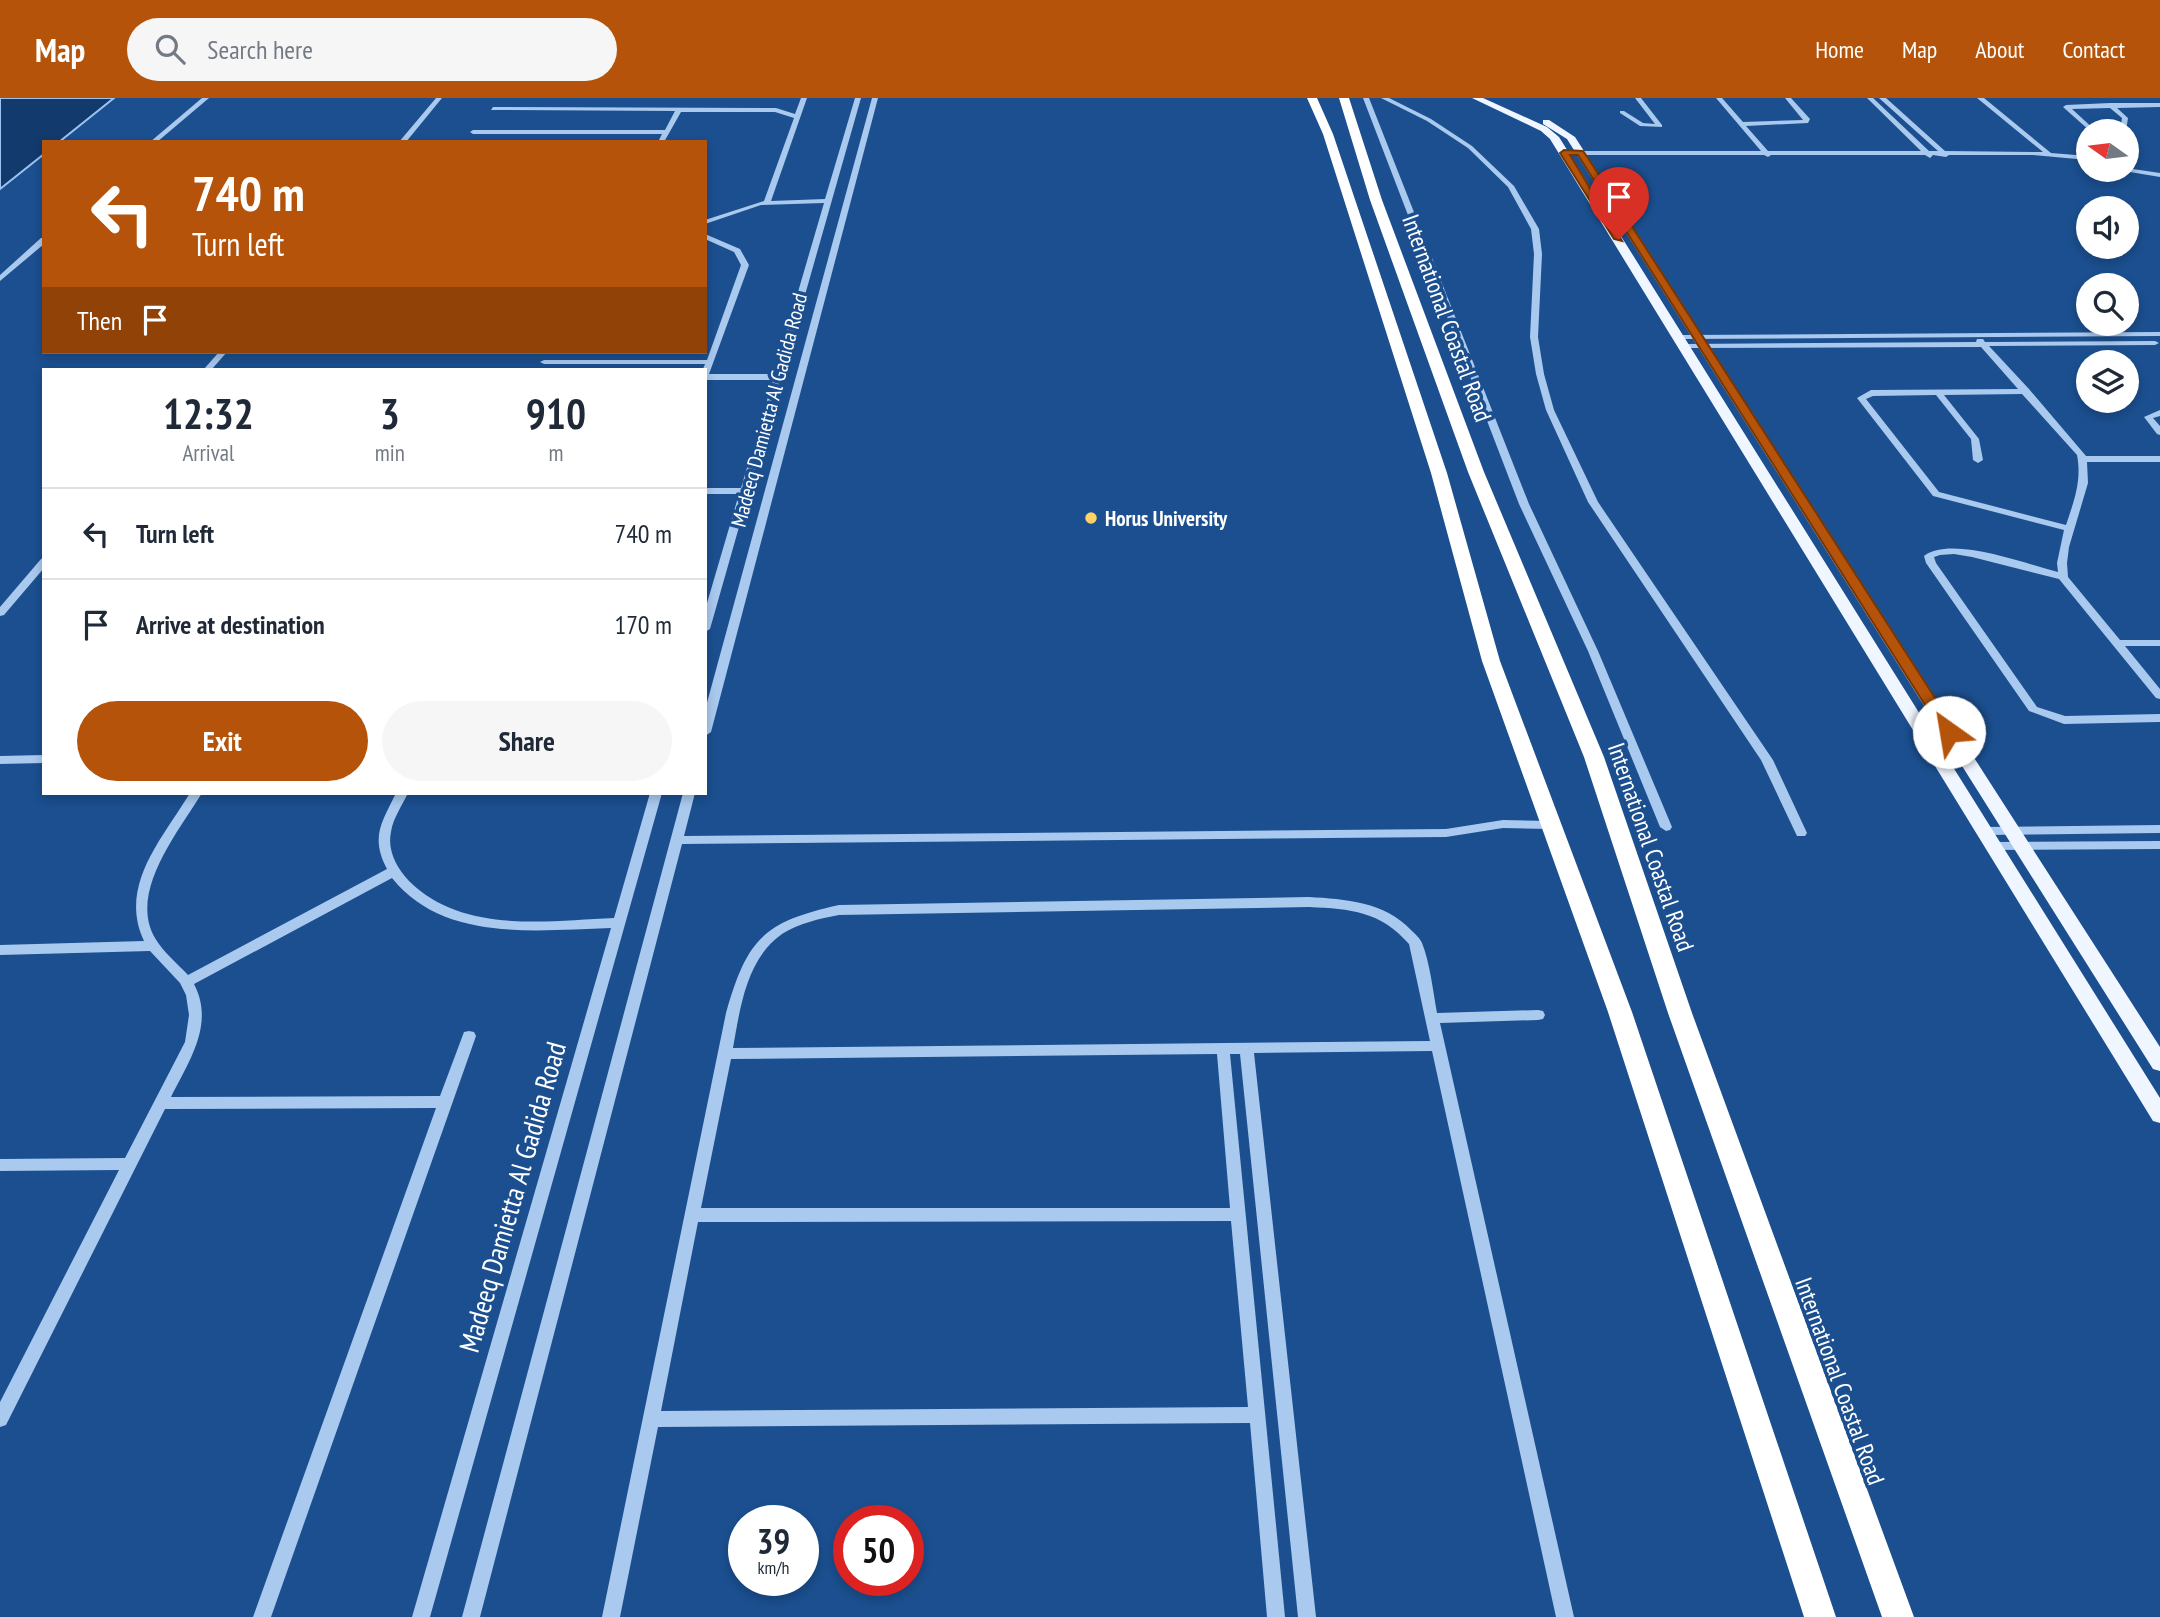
<!DOCTYPE html>
<html lang="en">
<head>
<meta charset="utf-8">
<style>
	:root { --surface:#fff; --page:#f6f6f7; --text:#1f2937; --muted:#747a83; --line:#e0e1e3; --accent:#b45309 }
	body { margin:0; font-family:"PT Sans Narrow",sans-serif; background:var(--page); color:var(--text); height:100vh; display:flex; flex-direction:column; font-size:26px; white-space:nowrap }
	* { box-sizing:border-box; margin:0 }
	p { font-size:23px; color:var(--muted) }
	.icon { flex:none; width:38px; height:38px; fill:none; stroke:currentColor; stroke-width:2; stroke-linecap:round; stroke-linejoin:round }
	.map { position:relative; flex:1; overflow:hidden }
	.sheet { position:absolute; left:42px; top:270px; width:665px; height:427px; display:flex; flex-direction:column; background:var(--surface); border-radius:0px; box-shadow:0 4px 10px #0003 }
	.sheet>* { flex:none }
	.banner { position:absolute; left:42px; top:42px; width:665px; height:214px; border-radius:0px; box-shadow:0 4px 10px #0003; background:#b45309; color:#fff; overflow:hidden }
	.needle { width:46px; rotate:284deg }
	.tools { position:absolute; left:2076px; top:21px; display:grid; gap:14px }
	.tools a { display:grid; place-items:center; width:63px; height:63px; border-radius:50%; background:var(--surface); box-shadow:0 4px 10px #0003; font-size:35px }
	.speed { position:absolute; left:728px; top:1407px; display:flex; gap:14px; font-size:35px; font-weight:700; text-align:center }
	.speed>* { display:grid; place-content:center; width:91px; height:91px; border-radius:50%; background:var(--surface); box-shadow:0 4px 10px #0003; line-height:1 }
	.speed small { font-size:18px; font-weight:400 }
	.speed .limit { border:10px solid #d22; background:#fff; color:#111 }
	.pin { position:absolute; display:grid; place-items:center; width:60px; height:60px; color:#fff; margin:-72px -30px; border-radius:50% 50% 50% 0; rotate:-45deg; box-shadow:0 0 7px #0007 }
	.pin .icon { rotate:45deg }
	.me { position:absolute; width:77px; margin:-38px; rotate:328deg; stroke-linejoin:round; filter:drop-shadow(0 0 5px #0008) }
	.turn { display:flex; align-items:center; gap:24px; height:147px; padding:0 35px; font-size:32px }
	.turn .icon { width:91px; height:91px; stroke-width:2.5 }
	.turn b { display:block; font-size:49px; line-height:60px }
	.then { display:flex; align-items:center; height:66px; padding:0 35px; background:#0003; gap:14px; font-size:26px }
	.eta { display:flex; justify-content:space-evenly; align-items:center; height:119px; text-align:center }
	.eta b { font-size:42px; font-weight:800; line-height:49px }
	.button { display:flex; gap:14px; margin-top:auto; padding:14px 35px }
	.button a { flex:1; height:80px; border-radius:42px; background:var(--accent); color:#fff; font-size:28px; font-weight:800; line-height:80px; text-align:center }
	.button a+a { background:var(--page); color:var(--text) }
	ul { padding:0; list-style:none }
	li { display:flex; align-items:center; gap:21px; height:91px; padding:0 35px; border-top:2px solid var(--line) }
	li div { flex:1 }
	li b { display:block; font-size:26px }
	li em { font-style:normal }
	header { display:flex; align-items:center; gap:42px; box-sizing:border-box; height:98px; padding:0 35px; background:var(--accent); color:#fff }
	header strong { font-size:33px }
	nav { display:flex; gap:38px; margin-inline-start:auto; font-size:24px }
	.search { width:490px; height:63px; background:var(--page); display:flex; align-items:center; gap:18px; box-sizing:border-box; padding:0 24px; border-radius:38px; color:var(--muted); font-size:26px }
	.map>svg:first-child { display:block }
	.water { fill:#123a6d; stroke:#9cc4f0; stroke-width:2 }
	.lines { fill:none; stroke-linecap:round; stroke-linejoin:round }
	.minor { fill:#a9c9ee; fill-rule:evenodd }
	.major { fill:#f0f6ff; fill-rule:evenodd }
	.highway { fill:#fff; fill-rule:evenodd }
	.route { fill:#b45309; stroke:#753606; stroke-width:2 }
	.poi-dot { fill:#ffd166; stroke:#1b4f8f; stroke-width:2.5 }
	.labels { text-anchor:middle; dominant-baseline:central; stroke-width:7; stroke-linejoin:round; paint-order:stroke }
	.far-street-label { font-size:21px; fill:#fff; stroke:#1b4f8f }
	.far-poi-label { font-size:21px; font-weight:bold; fill:#fff; stroke:#1b4f8f; text-anchor:start }
	.street-label { font-size:24px; fill:#fff; stroke:#1b4f8f }
	.near-street-label { font-size:28px; fill:#fff; stroke:#1b4f8f }
</style>
</head>
<body>
<header>
<strong>Map</strong>
<div class="search"><svg class="icon" aria-label="search" viewBox="0 0 24 24"><circle cx="10" cy="10" r="6"/><path d="M15 15l6 6"/></svg>Search here</div>
<nav><a>Home</a><a>Map</a><a>About</a><a>Contact</a></nav>
</header>
<div class="map">
<svg width="2160" height="1519" viewBox="0 0 2160 1519">
	<rect width="100%" height="100%" fill="#1b4f8f"/>
	<path class="water" d="M0,0H114L59,44H44V56L0,91Z"/>
	<g class="lines">
		<g class="minor">
			<path d="M202,0H209L157,44H150Z"/>
			<path d="M436,0H442L406,44H399Z"/>
			<path d="M801,0H807L771,103L825,101L855,0H861L710,531L705,534V512L739,396H705V390H741L773,282H705V271H703L705,266H544L540,264L544,262H707L741,167L734,154L705,141V136L740,151L749,167L709,276H774L824,105L761,107L705,126V122L764,103L794,20L775,14H681L664,44H658L662,36H473L470,34L473,32H665L675,13L491,12L493,9L776,10L795,16Z"/>
			<path d="M872,0H878L711,634L705,638V612Z"/>
			<path d="M1363,0H1369L1529,406L1598,553L1672,729L1670,732L1666,733L1660,729L1588,553L1519,406Z"/>
			<path d="M1381,0H1389L1431,21L1472,48L1514,88L1539,131L1542,156L1538,239L1544,276L1554,312L1598,404L1773,662L1807,735L1805,738H1797L1761,662L1588,404L1546,312L1536,276L1530,239L1534,156L1531,131L1508,89L1468,50L1427,23Z"/>
			<path d="M1635,0H1641L1662,27V29L1640,28L1620,15V13H1624L1643,25L1655,26Z"/>
			<path d="M1716,0H1722L1743,24L1803,22L1785,0H1791L1810,21L1808,25L1746,28L1768,53H1921L1867,0H1873L1929,53H1938L1879,0H1886L1945,53L2043,54L1977,0H1984L2051,55L2088,58V62L2033,57H1949L1946,59L1933,57L1930,60L1925,57H1771L1768,59L1764,57H1564L1561,55L1564,53H1761Z"/>
			<path d="M2110,5H2160V9L2117,10L2128,20L2126,33H2120L2122,20L2110,10L2072,11L2096,33H2090L2063,9L2066,7Z"/>
			<path d="M2126,70L2160,75V79L2124,73L2123,72Z"/>
			<path d="M41,140H44V146L0,183V177Z"/>
			<path d="M2160,234V238L1681,241L1677,239L1681,237Z"/>
			<path d="M1977,241H1983L1985,244L2155,243L2159,245L2155,247L1989,248L2029,291L2086,358H2160V364H2087L2088,385L2069,449L2067,465L2068,479L2120,542H2160V548H2125L2160,591V601L2156,600L2059,481L1972,459L1954,456L1940,457L1934,459L1936,465L2037,609L2065,618L2160,616V624L2064,626L2029,613L1926,465L1924,458C1951,437 2026,466 2058,474L2057,465L2064,432L1933,398L1857,300L1871,292L2018,291L1981,249L1686,250L1682,248L1686,246L1976,244ZM2022,296L2077,357C2082,382 2074,403 2066,427L1939,394L1866,301L1873,298L1936,297L1971,341L1973,362L1978,365L1983,362L1979,341L1944,297Z"/>
			<path d="M219,254H227L212,271H204Z"/>
			<path d="M2160,312V318L2153,320L2160,328V337L2157,336L2144,319Z"/>
			<path d="M44,460V470L4,517L0,518V509L41,461Z"/>
			<path d="M44,657V665L0,666V658Z"/>
			<path d="M190,695H202C179,733 128,794 155,840C163,854 177,865 188,877L387,771C370,739 382,724 396,695H408C402,708 393,720 391,734C387,753 397,770 409,783C463,836 545,823 614,820L650,695H662L430,1519H412L611,830C537,832 444,845 392,780L194,886C215,926 189,963 171,999L440,998L464,934L469,933L474,934L476,938L271,1519H253L436,1010L165,1011L6,1327L0,1329V1304L119,1072L0,1073V1061L125,1060L185,944L189,917L186,897L180,885L150,853L0,857V847L144,843C118,788 162,741 190,695Z"/>
			<path d="M683,695H695L684,738L1446,731L1503,722L1551,723L1557,727L1551,731L1503,730L1446,739L682,746L480,1519H462Z"/>
			<path d="M2160,727V735L1983,737L1977,733L1983,729Z"/>
			<path d="M2160,743V751L1993,752L1987,748L1993,744Z"/>
			<path d="M1309,799C1345,801 1385,804 1411,832C1415,836 1420,840 1422,845C1430,865 1433,893 1437,915L1538,912L1543,913L1545,917L1543,921L1538,922L1440,925L1574,1519H1556L1432,953L1254,955L1316,1519H1298L1240,956H1230L1285,1519H1267L1250,1325L658,1329L620,1519H602L726,915C747,841 763,824 839,807ZM1309,809C1351,811 1380,813 1409,846L1430,943L733,950C740,911 746,861 782,836C799,825 819,821 839,817ZM1217,956L1230,1110H701L731,961ZM1231,1123L1248,1309L661,1313L698,1124Z"/>
		</g>
		<g class="major">
			<path d="M1472,0H1483L1547,29L1559,39L2160,1000V1025L2153,1023L1550,41L1541,33Z"/>
			<path d="M1543,22H1549L1575,39L2160,949V973L2153,971L1567,41L1543,26Z"/>
		</g>
		<g class="highway">
			<path d="M1307,0H1317L1333,36L1447,375L1500,563L1632,914L1836,1519H1804L1608,914L1482,563L1431,375L1323,36Z"/>
			<path d="M1339,0H1349L1382,102L1484,374L1604,659L1692,915L1914,1519H1882L1668,915L1584,659L1468,374L1370,102Z"/>
		</g>
	</g>
	<path class="route" d="M1564,52L1583,53L1588,60L1957,634L1954,637L1949,638L1942,634L1578,57H1570L1622,143L1614,141L1560,55Z"/>
	<circle class="poi-dot" cx="1091" cy="420" r="7"/>
	<g class="labels">
		<g class="far-street-label">
			<text transform="translate(769 312) rotate(-75)">Madeeq Damietta Al Gadida Road</text>
		</g>
		<g class="far-poi-label">
			<text x="1105" y="420">Horus University</text>
		</g>
		<g class="street-label">
			<text transform="translate(1447 220) rotate(70)">International Coastal Road</text>
			<text transform="translate(1651 749) rotate(71)">International Coastal Road</text>
			<text transform="translate(1840 1283) rotate(70)">International Coastal Road</text>
		</g>
		<g class="near-street-label">
			<text transform="translate(512 1099) rotate(-74)">Madeeq Damietta Al Gadida Road</text>
		</g>
	</g>
</svg>
<div class="tools">
<a><svg class="needle" viewBox="-14 -14 28 28"><path d="M0-13l5 13h-10z" fill="#e53935"/><path d="M0 13l5-13h-10z" fill="#747a83"/></svg></a>
<a><svg class="icon" aria-label="sound" viewBox="0 0 24 24"><path d="M4 9h4l5-4v14l-5-4H4zM17 9q2 3 0 6"/></svg></a>
<a><svg class="icon" aria-label="search" viewBox="0 0 24 24"><circle cx="10" cy="10" r="6"/><path d="M15 15l6 6"/></svg></a>
<a><svg class="icon" aria-label="layers" viewBox="0 0 24 24"><path d="M12 4l9 5-9 5-9-5zM3 14l9 5 9-5"/></svg></a>
</div>
<div class="speed"><div>39<small>km/h</small></div><div class="limit">50</div></div>
<div class="pin" style="left:1619px;top:141px;background:#d93025"><svg class="icon" aria-label="arrive" viewBox="0 0 24 24"><path d="M6 21V4h12l-3 4 3 4H6"/></svg></div>
<svg class="me" style="left:1949px;top:634px" viewBox="-20 -20 40 40"><circle r="19" fill="#fff"/><path d="M0-13L10 11 0 6-10 11z" fill="#b45309"/></svg>
<div class="banner">
<div class="turn"><svg class="icon" aria-label="left" viewBox="0 0 24 24"><path d="M17 20v-9H6M10 6l-5 5 5 5"/></svg><div><b>740 m</b>Turn left</div></div>
<div class="then">Then<svg class="icon" aria-label="arrive" viewBox="0 0 24 24"><path d="M6 21V4h12l-3 4 3 4H6"/></svg></div>
</div>
<section class="sheet">
<div class="eta">
<div><b>12:32</b><p>Arrival</p></div>
<div><b>3</b><p>min</p></div>
<div><b>910</b><p>m</p></div>
</div>
<ul>
<li><svg class="icon" aria-label="left" viewBox="0 0 24 24"><path d="M17 20v-9H6M10 6l-5 5 5 5"/></svg><div><b>Turn left</b></div><em>740 m</em></li>
<li><svg class="icon" aria-label="arrive" viewBox="0 0 24 24"><path d="M6 21V4h12l-3 4 3 4H6"/></svg><div><b>Arrive at destination</b></div><em>170 m</em></li>
</ul>
<div class="button"><a>Exit</a><a>Share</a></div>
</section>
</div>
</body>
</html>
